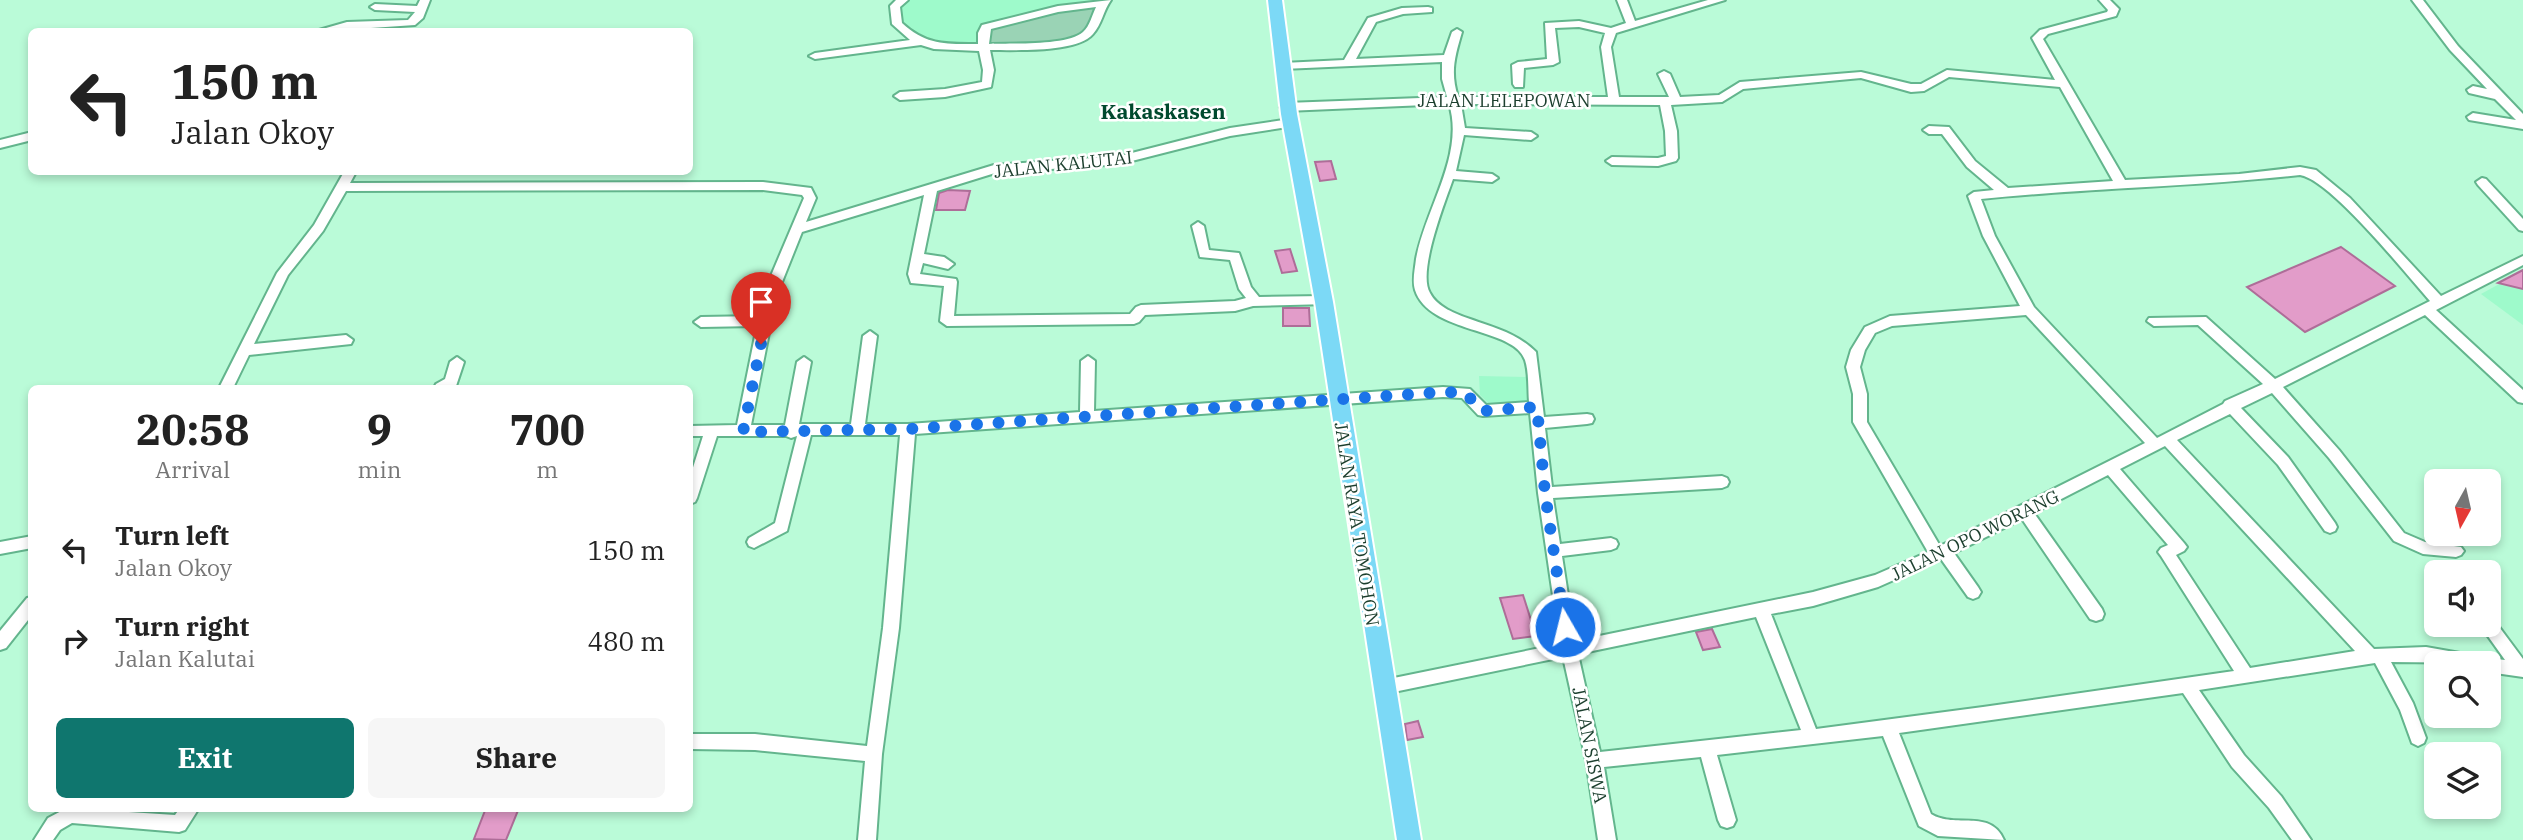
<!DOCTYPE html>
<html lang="en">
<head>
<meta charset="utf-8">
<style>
	:root { --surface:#fff; --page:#f6f6f6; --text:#222; --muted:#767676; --accent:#0f766e }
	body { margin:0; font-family:"IBM Plex Serif",serif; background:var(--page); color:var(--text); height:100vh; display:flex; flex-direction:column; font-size:26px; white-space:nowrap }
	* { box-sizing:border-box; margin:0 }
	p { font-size:23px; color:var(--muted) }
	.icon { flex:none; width:38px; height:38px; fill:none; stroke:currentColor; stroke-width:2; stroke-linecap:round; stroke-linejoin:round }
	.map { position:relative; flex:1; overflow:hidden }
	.drawer { position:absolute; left:28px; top:385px; width:665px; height:427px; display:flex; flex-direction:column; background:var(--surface); border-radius:10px; box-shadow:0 4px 10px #0003 }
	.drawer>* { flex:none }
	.banner { position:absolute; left:28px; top:28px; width:665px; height:147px; border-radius:10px; box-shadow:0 4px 10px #0003; background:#fff; color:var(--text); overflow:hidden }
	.needle { width:46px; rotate:188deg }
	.fabs { position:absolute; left:2424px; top:469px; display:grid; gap:14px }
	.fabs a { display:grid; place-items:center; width:77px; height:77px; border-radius:10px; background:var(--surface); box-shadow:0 4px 10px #0003; font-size:35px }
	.pin { position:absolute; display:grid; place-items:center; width:60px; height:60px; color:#fff; margin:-72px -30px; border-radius:50% 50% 50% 0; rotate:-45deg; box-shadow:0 0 7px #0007 }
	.pin .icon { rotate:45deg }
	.me { position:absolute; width:77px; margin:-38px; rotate:352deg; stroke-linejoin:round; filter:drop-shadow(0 0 5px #0008) }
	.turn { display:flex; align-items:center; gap:24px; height:147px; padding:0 28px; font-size:32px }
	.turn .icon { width:91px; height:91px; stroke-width:2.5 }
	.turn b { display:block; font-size:49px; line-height:60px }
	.eta { display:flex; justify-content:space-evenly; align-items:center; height:119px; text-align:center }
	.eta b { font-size:42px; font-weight:700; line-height:49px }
	.button { display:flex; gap:14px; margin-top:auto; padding:14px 28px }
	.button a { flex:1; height:80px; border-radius:10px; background:var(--accent); color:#fff; font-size:28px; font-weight:700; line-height:80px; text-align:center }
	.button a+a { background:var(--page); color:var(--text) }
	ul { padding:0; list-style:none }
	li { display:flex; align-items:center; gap:21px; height:91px; padding:0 28px }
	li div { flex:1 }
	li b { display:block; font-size:26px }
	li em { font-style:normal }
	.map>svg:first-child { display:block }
	.built { fill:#9efacb }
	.green { fill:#9ad3b5 }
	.building { fill:#e29cc9; stroke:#ae6d98; stroke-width:2 }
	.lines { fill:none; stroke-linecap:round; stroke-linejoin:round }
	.minor-casing { stroke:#63b58d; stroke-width:4 }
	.highway-casing { stroke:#fff; stroke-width:4 }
	.minor { fill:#fff; fill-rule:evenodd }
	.highway { fill:#7cd9f6; fill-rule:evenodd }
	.route { stroke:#1a73e8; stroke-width:12; stroke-dasharray:0 21.6 }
	.labels { text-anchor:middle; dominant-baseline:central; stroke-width:5; stroke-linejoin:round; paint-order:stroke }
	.street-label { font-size:18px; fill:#1b3e2d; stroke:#fff }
	.quarter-label { font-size:21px; font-weight:bold; fill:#00492e; stroke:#fff }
</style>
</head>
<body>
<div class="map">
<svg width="2523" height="840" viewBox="0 0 2523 840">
	<rect width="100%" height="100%" fill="#bafbd8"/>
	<g class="built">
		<path d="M903,0H1106L1072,42L934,46L901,29L895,6Z"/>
		<path d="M2523,271V325L2481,294Z"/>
		<path d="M1479,376L1531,377L1533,405L1491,406L1480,395Z"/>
	</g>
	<path class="green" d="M1103,3L1095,26L1072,42L986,46L983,31L992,26Z"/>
	<g class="building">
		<path d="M1331,161L1336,179L1320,181L1315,162Z"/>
		<path d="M948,190L970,191L965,210H936L939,193Z"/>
		<path d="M2341,247L2395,286L2305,332L2247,287Z"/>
		<path d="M1290,249L1297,271L1282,273L1275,251Z"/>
		<path d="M2523,270V289L2498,283Z"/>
		<path d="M1283,308H1309L1310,326H1283Z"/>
		<path d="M1523,595L1536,636L1513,639L1500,598Z"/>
		<path d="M1712,629L1720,647L1703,650L1696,632Z"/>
		<path d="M1418,721L1423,737L1407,740L1405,724Z"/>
		<path d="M486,808H519L506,840L474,839Z"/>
	</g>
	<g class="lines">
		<defs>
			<g id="minor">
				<path d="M420,0H430L423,18L415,25L312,32L347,22L408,20L415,12L375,10L370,7L375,4L417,6Z"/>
				<path d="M896,0H908L900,7L902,23C927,46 947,44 978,44V33L982,25L1058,6L1111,0C1103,11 1102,24 1093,34C1077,53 1015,50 990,50L994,70L991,87L945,97L900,100L894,96L900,92L945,89L982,82L983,70L979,51L934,49L921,45L815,59L809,56L815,53L910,40L892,24L890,6ZM1096,7C1092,15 1090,26 1083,32C1067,46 1011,43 989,44L991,29L1058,12Z"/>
				<path d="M1617,0H1627L1635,21L1708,0H1725L1616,33L1611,47L1619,97H1669L1658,74L1664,71L1670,74L1680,97L1719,95L1740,82L1861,72L1911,84H1921L1947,70L2055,80L2032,38L2040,30L2107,12L2108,10L2099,0H2110L2119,9L2116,16L2048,34L2043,39L2125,180L2239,174L2300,167L2316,170L2350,198L2441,296L2523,256V265L2436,310L2523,390V403L2518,402L2425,315L2283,387L2339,450L2404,533L2425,542L2461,547L2464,551L2461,555L2456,557L2423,554L2394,541L2329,458L2272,393L2241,408L2288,457L2335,523L2337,527L2335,531L2330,533L2325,531L2278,465L2230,414L2177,440L2374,649L2426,647L2477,656L2483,660L2488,658L2505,660L2480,625H2488V618L2494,620L2523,659V677L2488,672V663L2391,662L2413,703L2426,738L2424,743L2418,746L2412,743L2400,710L2375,663L2199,690L2244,755L2281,796L2311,840H2292L2269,808L2232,767L2183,693L1899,733L1931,814C1955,829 1990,808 2004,840L1938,836L1919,826L1883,736L1717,755L1736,820L1733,826L1727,828L1721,826L1718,820L1701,757L1604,767L1616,840H1598L1586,760L1563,657L1384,694L1378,692L1376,687L1378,682L1384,680L1560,644L1538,493L1530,413L1483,416L1478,415L1462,398L1443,397L915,434L899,628L882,754L876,840H858L865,761L755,750L690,749V734H755L867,746L883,628L900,435H811L787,531L754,548L749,546L747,542L749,538L775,523L797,436L791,438L786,436H717L697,498L695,502L690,504V477L703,436H690V426L737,425L757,326L701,327L694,322L701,317L759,316L762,297L804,198L802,195L763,190L346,191L323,231L288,275L254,344L346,335L353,340L351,344L249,355L233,388H219L277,273L314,225L344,172H356L350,183L763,182L811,188L816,198L806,222L994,165L1120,156L1230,128L1290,119L1296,123L1294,126L1230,136L1120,164L995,173L937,191L924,254L944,257L954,264L948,269L923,263L920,274L956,279L957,282L954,316L1130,314L1136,307L1141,305L1235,301L1246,298L1239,289L1230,260L1200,257L1192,226L1198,222L1204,226L1209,250L1239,253L1251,287L1259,297L1324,296L1331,301L1329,304L1253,306L1235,311L1145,315L1139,322L1134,324L947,326L940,321L944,286L911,283L908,274L924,195L802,232L776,297L751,425H785L797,362L804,357L811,362L799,424H851L863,336L870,331L877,336L865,424H908L1080,412L1081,361L1088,356L1095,361L1094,411L1443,387L1470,389L1486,405L1529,402C1528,389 1529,372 1525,360C1514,327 1429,334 1415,290C1412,280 1415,269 1416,259C1425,209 1465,155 1449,104L1286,111L1280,107L1286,103L1447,97L1442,79V62L1283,69L1277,66L1283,63L1344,60L1368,18L1402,8L1428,7L1432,8V12L1403,14L1376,22L1356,59L1444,55L1452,32L1457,29L1462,32C1455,56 1450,72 1458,97H1608L1601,47L1605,33L1579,27L1555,28L1559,62L1553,65L1524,68L1523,87H1515L1513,84L1512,65L1518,62L1547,59L1545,23L1579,21L1611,28L1626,23ZM1949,77L2060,87L2113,181L2008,188L1975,161L1949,127L1929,126L1923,130L1929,134H1942L1967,167L1994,190L1974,192L1968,196L1983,236L2020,306L1890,316L1865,327L1851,350L1846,367L1853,394V422L1928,552L1875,575L1813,592L1575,641L1562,556L1611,550L1616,548L1618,544L1616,540L1611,538L1560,544L1553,498L1722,488L1727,486L1729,482L1727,478L1722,476L1552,487L1545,428L1587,424L1592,423L1594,419L1592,415L1587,414L1544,417L1536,352C1517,333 1495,328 1470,319C1456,314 1437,307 1430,293C1417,272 1445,202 1453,179L1492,182L1498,178L1492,174L1456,171L1464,135L1531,140L1537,136L1531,132L1465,128L1461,104L1660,105L1665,131L1666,156L1658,158L1612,157L1606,161L1612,165L1658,166L1676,161L1678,158L1677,131L1671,105L1722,102L1743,89L1861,78L1911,92L1924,91ZM2300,175C2331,180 2406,274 2430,301L2275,379L2206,317L2149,318L2147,321L2154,326L2198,325L2263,384L2225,401L2223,404L2157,438L2034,307L1995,236L1981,199C2087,188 2194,187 2300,175ZM2026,315L2145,443L1940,546L1867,422V394L1860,367L1865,350L1875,333L1892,326ZM2165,446L2355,651L2250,668L2176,555L2184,551L2187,547L2184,543L2120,469ZM2108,475L2168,545L2161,548L2158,552L2161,556L2234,671L1983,707L1816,729L1771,614L1813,606L1878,587L1941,559L1968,597L1973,599L1978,597L1981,592L1978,587L1954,553L2022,519L2090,619L2096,621L2102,619L2104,614L2102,609L2034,513ZM1756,617L1801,730L1600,752L1578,654Z"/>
				<path d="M2412,0H2423L2458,46L2523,114V129L2469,120L2467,117L2473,113L2516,120L2495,99L2469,93L2467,90L2473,86L2487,89L2450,50Z"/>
				<path d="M32,132V140L0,148V140Z"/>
				<path d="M2482,178L2486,179L2523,219V231L2519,230L2478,185L2476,182Z"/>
				<path d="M457,357L464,362L456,386L451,388H434L436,384L445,379L450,362Z"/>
				<path d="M32,536V548L0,554V542Z"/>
				<path d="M32,597V615L6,648L0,650V631L27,598Z"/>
				<path d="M67,808L175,815L180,808H199L185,830L179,832L72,823L60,830L53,840H34L48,818Z"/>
			</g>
			<path id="highway" d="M1268,0H1282L1297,114L1333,302L1421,840H1397L1315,302L1281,114Z"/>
		</defs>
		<use href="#minor" class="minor-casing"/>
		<use href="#highway" class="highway-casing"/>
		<use href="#minor" class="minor"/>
		<use href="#highway" class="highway"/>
	</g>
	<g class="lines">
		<path class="route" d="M761,344L743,432L908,429L1444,392L1465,393L1483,411L1537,407L1545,493L1565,627"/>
	</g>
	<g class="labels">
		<g class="street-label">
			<text x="1504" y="100">JALAN LELEPOWAN</text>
			<text transform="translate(1063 164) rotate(-6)">JALAN KALUTAI</text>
			<text transform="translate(1357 524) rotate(81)">JALAN RAYA TOMOHON</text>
			<text transform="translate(1975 535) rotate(-26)">JALAN OPO WORANG</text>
			<text transform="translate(1590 745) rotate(79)">JALAN SISWA</text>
		</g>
		<g class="quarter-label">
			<text x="1163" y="111">Kakaskasen</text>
		</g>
	</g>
</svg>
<div class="fabs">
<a><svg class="needle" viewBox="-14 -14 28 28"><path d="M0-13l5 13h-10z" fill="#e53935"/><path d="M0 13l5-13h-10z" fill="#767676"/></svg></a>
<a><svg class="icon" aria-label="sound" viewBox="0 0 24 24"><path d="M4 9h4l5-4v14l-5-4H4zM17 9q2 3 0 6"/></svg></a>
<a><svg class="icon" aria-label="search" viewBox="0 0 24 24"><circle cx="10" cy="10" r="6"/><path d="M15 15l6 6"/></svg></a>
<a><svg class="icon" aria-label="layers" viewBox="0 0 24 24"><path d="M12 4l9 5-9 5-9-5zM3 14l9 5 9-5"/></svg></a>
</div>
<div class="pin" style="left:761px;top:344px;background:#d93025"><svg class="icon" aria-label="arrive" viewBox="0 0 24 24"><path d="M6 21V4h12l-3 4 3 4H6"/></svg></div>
<svg class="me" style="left:1565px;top:627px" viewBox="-20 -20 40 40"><circle r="17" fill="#1a73e8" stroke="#fff" stroke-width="3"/><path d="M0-11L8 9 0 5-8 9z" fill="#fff"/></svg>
<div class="banner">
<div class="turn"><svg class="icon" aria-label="left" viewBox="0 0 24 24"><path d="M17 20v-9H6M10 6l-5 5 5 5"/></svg><div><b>150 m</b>Jalan Okoy</div></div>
</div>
<section class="drawer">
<div class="eta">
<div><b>20:58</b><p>Arrival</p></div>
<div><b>9</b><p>min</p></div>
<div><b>700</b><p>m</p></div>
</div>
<ul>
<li><svg class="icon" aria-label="left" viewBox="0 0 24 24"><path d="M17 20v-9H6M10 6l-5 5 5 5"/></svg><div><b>Turn left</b><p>Jalan Okoy</p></div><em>150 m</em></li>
<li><svg class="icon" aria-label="right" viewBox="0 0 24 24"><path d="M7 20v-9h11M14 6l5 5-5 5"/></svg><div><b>Turn right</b><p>Jalan Kalutai</p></div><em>480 m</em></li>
</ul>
<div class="button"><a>Exit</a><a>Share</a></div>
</section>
</div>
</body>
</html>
